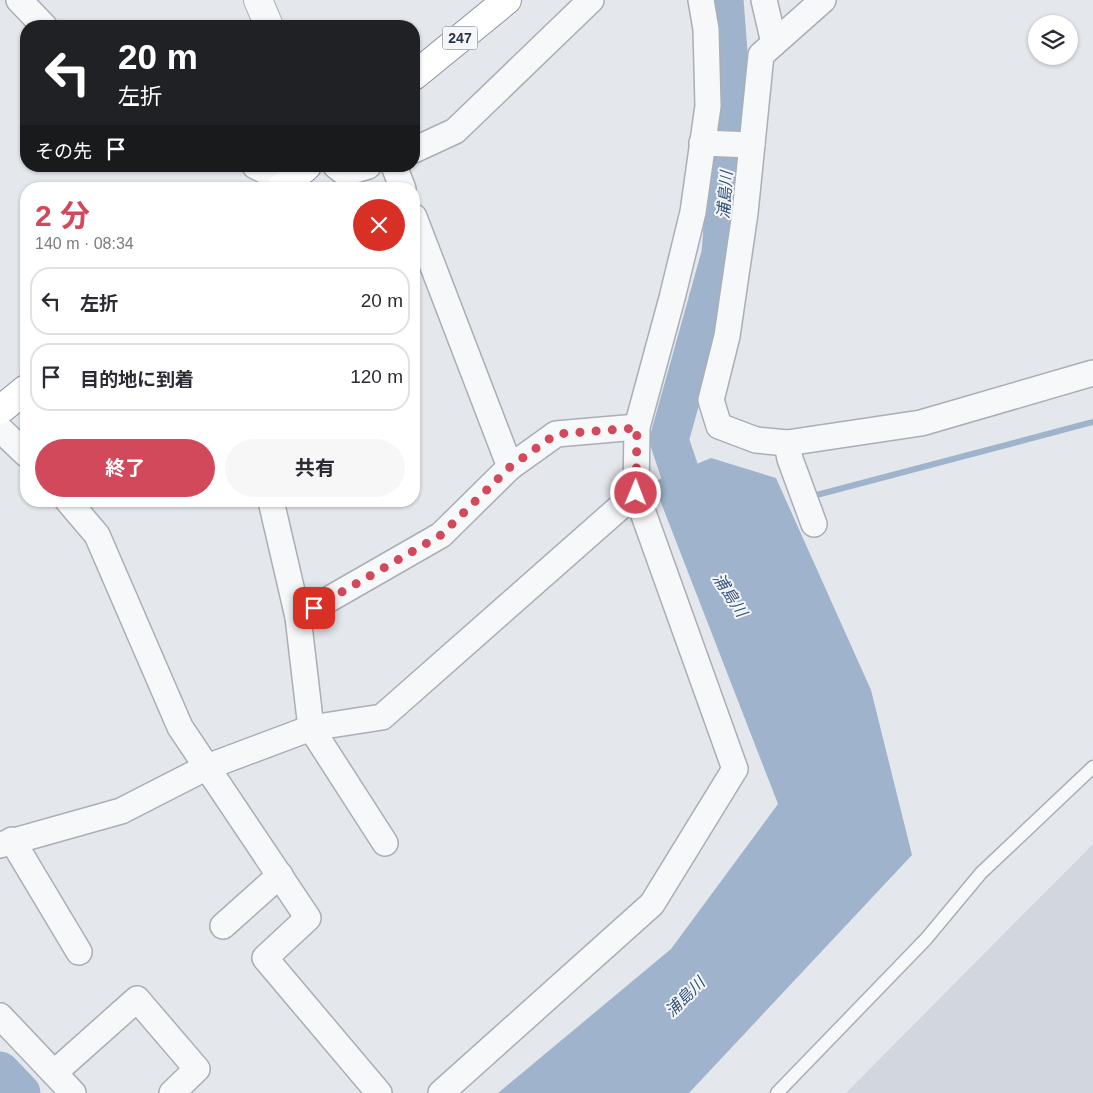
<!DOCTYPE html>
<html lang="ja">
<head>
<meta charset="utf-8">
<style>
	:root { --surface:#fff; --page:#f7f7f7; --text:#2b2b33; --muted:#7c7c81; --line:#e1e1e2; --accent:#d1495b }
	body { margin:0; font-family:Arial,"Noto Sans JP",sans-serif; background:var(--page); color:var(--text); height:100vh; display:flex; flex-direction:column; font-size:19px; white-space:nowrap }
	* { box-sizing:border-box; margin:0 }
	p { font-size:16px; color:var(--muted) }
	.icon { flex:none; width:28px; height:28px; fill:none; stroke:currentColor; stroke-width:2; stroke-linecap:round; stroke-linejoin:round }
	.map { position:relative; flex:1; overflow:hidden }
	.sheet { position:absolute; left:20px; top:182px; width:400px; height:325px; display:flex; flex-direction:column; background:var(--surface); border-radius:20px; box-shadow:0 1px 4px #0004 }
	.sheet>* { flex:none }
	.guide { position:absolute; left:20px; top:20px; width:400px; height:152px; border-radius:20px; box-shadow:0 1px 4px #0004; background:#202124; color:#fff; overflow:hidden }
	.tools { position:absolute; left:1028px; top:15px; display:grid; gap:10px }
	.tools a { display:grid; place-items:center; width:50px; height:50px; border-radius:50%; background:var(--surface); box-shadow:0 1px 4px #0004; font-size:25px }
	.pin { position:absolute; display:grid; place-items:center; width:42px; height:42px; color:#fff; margin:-21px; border-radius:10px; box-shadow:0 2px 8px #0006 }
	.me { position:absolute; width:55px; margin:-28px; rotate:1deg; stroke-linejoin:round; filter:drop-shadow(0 0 4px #0008) }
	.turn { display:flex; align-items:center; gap:18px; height:105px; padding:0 15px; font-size:22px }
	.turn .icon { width:65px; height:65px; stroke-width:2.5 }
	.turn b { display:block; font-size:35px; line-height:42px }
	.then { display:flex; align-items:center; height:48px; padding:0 15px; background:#0003; gap:10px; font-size:19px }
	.round { display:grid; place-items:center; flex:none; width:52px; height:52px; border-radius:26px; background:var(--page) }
	.overview { display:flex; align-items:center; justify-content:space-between; height:85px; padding:0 15px }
	h1 { font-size:30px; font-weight:700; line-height:38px; color:var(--accent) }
	.action { display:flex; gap:10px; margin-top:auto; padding:10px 15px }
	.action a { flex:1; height:58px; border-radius:30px; background:var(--accent); color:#fff; font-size:20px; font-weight:700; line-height:58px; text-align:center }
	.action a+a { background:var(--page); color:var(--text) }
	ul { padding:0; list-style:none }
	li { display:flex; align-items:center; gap:15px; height:68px; margin:0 10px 8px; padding:0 5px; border:2px solid var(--line); border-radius:20px }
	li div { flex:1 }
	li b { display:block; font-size:19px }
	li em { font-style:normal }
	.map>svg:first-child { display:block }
	.built { fill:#d2d6de }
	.water { fill:#9fb4cc }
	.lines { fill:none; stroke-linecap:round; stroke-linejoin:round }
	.stream { stroke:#9fb4cc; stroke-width:6 }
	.river { stroke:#9fb4cc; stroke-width:39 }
	.service-casing { stroke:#a9aeb7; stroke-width:15 }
	.minor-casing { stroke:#a9aeb7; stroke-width:28 }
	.tertiary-casing { stroke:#a9aeb7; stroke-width:30 }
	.trunk-casing { stroke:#8b94a3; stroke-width:30 }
	.service { stroke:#f7f8fa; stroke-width:12 }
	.minor { stroke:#f7f8fa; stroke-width:25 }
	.tertiary { stroke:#f7f8fa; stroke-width:28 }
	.trunk { stroke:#fff; stroke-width:28 }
	.route { stroke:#d1495b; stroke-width:9; stroke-dasharray:0 16.2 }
	.labels { text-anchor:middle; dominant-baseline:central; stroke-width:4; stroke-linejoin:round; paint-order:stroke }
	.shield { fill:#f4f6f9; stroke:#676e7b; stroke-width:1 }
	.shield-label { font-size:14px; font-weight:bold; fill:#2b3445 }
	.water-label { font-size:16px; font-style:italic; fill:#34527a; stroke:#f4f6f9 }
</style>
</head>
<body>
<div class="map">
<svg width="1093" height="1093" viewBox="0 0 1093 1093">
	<rect width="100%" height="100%" fill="#e4e7ec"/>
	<path class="built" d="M1093,844V1093H846Z"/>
	<path class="water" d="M711,458L776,478L871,690L912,855L689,1093H498L671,949L778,804L653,482Z"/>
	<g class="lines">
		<path class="stream" d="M809,497L1093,422"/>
		<g class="river">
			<path d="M696,520L669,440L721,254L732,103L724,0"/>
			<path d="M0,1071L21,1093"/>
		</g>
		<defs>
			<path id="service" d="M777,1093L926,939L981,873L1093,767"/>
			<g id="minor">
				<path d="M19,0L44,26"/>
				<path d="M764,0L774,43"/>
				<path d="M823,0L761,55L745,213L727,336L711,400L719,426L756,440L787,443L921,423L1093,373"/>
				<path d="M702,143L752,145"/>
				<path d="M414,150L455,131L591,0"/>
				<path d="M255,166L288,182"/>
				<path d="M336,166L345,173L368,166"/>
				<path d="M394,166L403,189"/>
				<path d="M414,217L510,467L556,434L637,427"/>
				<path d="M0,429L26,454"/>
				<path d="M787,443L790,459L814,524"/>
				<path d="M68,501L97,535L180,727L308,918L265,958L379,1093"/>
				<path d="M271,501L298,617"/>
				<path d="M12,840L79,952"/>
				<path d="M385,843L311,728L298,617L441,535L510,467"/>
				<path d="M0,845L121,811L207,767L311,728L382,717L636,493"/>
				<path d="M223,926L280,875"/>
				<path d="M0,1016L73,1093"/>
				<path d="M54,1073L137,999L197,1069L172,1093"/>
				<path d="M441,1093L652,904L735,769L636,493L637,427L672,298L693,212L708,106L706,29L701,0"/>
			</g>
			<path id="tertiary" d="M258,0L269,26"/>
			<g id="trunk">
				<path d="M414,76L507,0"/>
				<path d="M280,189L307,166"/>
				<path d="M0,410L26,389"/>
			</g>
		</defs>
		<use href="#service" class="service-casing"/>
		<use href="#minor" class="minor-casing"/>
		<use href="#tertiary" class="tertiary-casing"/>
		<use href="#trunk" class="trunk-casing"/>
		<use href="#service" class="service"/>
		<use href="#minor" class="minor"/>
		<use href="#tertiary" class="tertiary"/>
		<use href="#trunk" class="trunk"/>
	</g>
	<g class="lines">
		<path class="route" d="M314,608L441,535L510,467L556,434L637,428L636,493"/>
	</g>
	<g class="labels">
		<rect class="shield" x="442.5" y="26.5" width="35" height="23" rx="4"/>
		<g class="shield-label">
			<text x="460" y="38">247</text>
		</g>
		<g class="water-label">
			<text transform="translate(725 195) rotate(-86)">浦島川</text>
			<text transform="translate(730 595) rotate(57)">浦島川</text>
			<text transform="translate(685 997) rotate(-45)">浦島川</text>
		</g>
	</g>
</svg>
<div class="tools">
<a><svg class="icon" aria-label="layers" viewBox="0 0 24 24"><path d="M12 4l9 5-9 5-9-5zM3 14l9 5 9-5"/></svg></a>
</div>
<div class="pin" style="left:314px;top:608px;background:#d93025"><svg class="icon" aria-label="arrive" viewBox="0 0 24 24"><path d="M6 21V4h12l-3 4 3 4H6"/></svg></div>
<svg class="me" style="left:636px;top:493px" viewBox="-20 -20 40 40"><circle r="17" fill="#d1495b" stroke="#fff" stroke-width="3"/><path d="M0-11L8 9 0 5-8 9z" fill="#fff"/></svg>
<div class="guide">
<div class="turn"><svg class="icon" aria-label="left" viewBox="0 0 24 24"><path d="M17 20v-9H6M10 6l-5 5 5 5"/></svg><div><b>20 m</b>左折</div></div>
<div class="then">その先<svg class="icon" aria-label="arrive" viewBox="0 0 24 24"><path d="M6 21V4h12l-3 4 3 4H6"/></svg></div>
</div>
<section class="sheet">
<div class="overview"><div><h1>2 分</h1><p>140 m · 08:34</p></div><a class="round" style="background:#d93025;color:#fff"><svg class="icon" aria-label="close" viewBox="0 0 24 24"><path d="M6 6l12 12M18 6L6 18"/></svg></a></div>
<ul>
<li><svg class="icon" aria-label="left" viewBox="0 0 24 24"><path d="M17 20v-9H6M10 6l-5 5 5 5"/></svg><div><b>左折</b></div><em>20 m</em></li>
<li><svg class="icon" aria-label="arrive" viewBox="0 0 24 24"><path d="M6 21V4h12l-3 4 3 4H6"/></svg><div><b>目的地に到着</b></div><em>120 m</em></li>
</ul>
<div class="action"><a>終了</a><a>共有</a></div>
</section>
</div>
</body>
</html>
